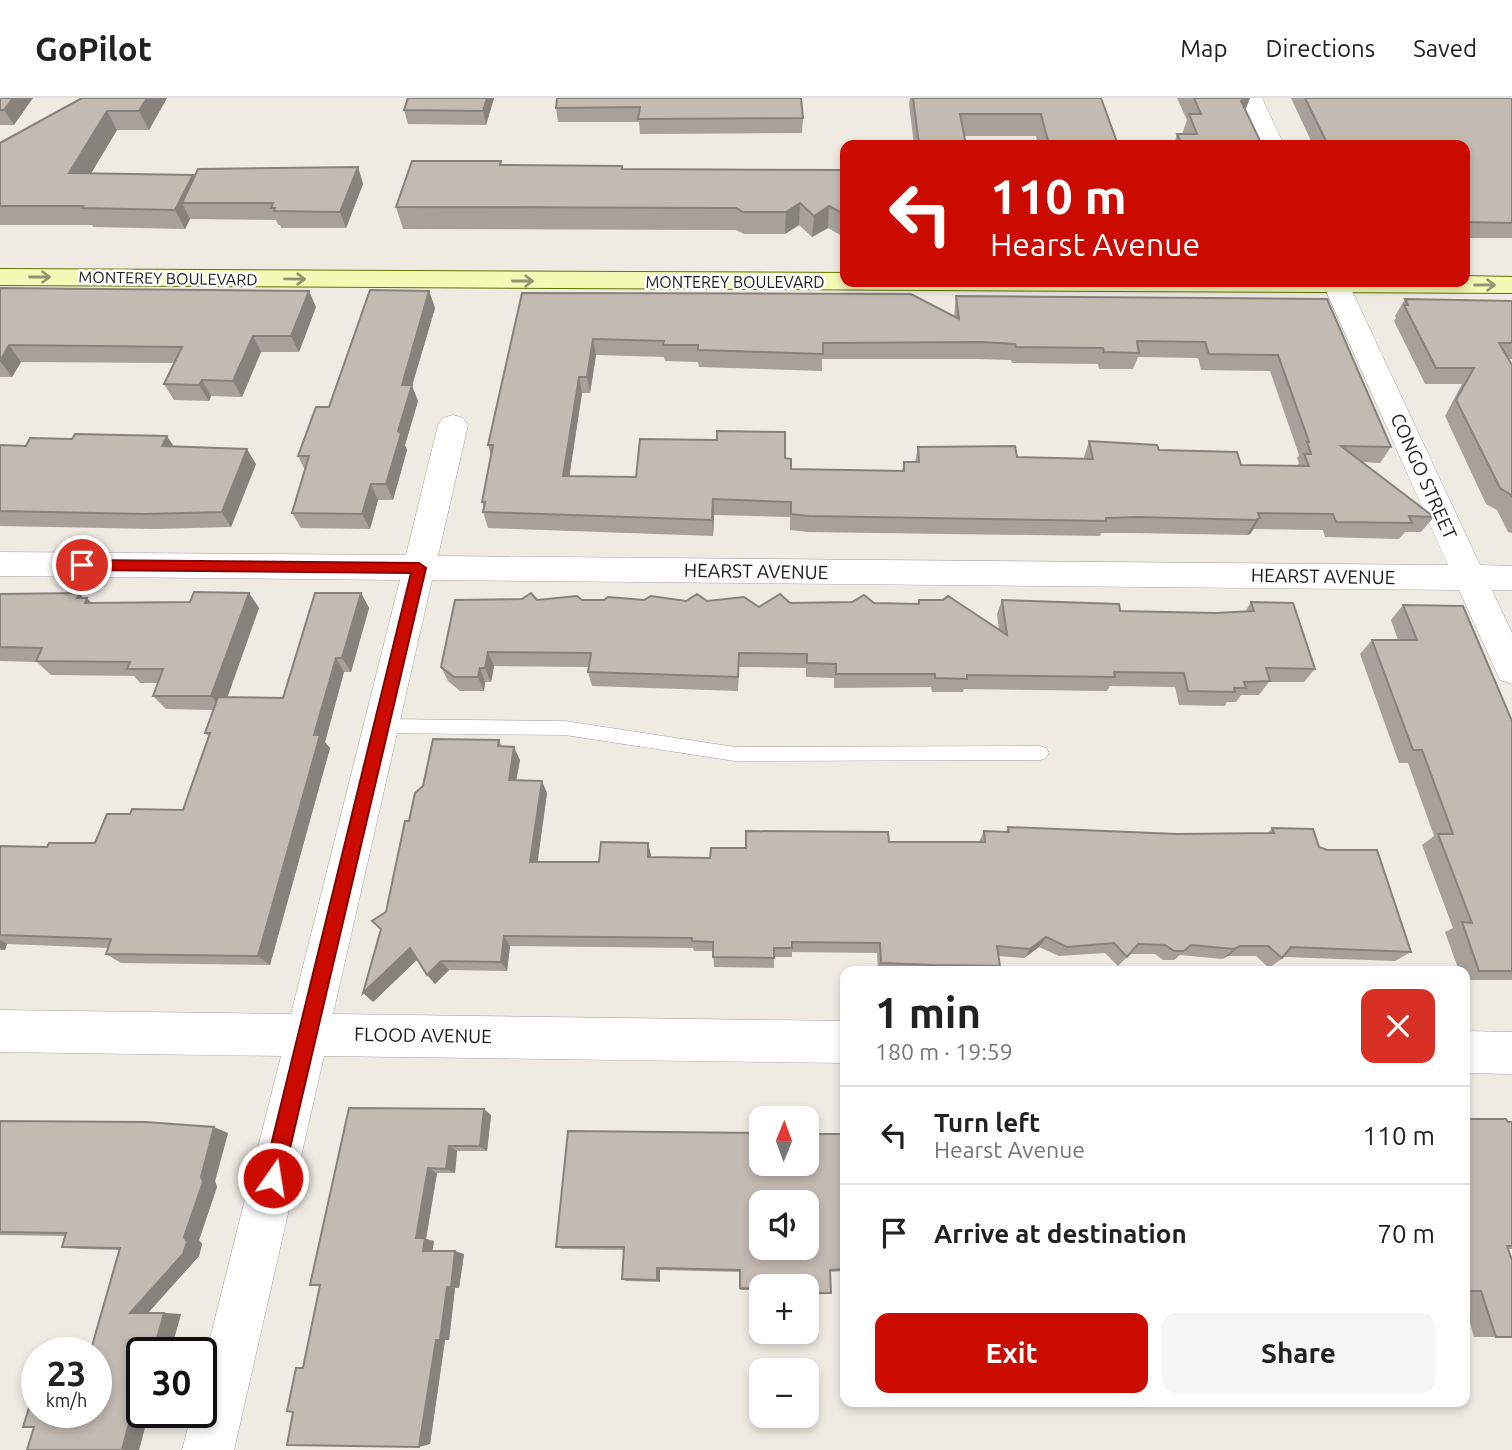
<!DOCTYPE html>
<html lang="en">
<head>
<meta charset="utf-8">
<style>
	:root { --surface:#fff; --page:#f6f6f6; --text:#222; --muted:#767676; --line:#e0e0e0; --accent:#cb0a00 }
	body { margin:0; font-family:Ubuntu,sans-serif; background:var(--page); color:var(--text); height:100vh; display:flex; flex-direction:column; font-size:26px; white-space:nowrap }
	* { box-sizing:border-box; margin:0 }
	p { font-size:23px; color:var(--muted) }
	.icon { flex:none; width:38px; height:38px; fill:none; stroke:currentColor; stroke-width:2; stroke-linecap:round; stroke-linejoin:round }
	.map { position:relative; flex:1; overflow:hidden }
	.sheet { position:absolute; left:840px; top:868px; width:630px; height:441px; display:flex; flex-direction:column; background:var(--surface); border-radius:14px; box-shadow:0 4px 10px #0003 }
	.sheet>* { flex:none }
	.guide { position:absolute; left:840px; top:42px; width:630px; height:147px; border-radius:14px; box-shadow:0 4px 10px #0003; background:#cb0a00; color:#fff; overflow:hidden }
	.needle { width:46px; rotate:1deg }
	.fabs { position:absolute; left:749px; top:1008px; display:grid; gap:14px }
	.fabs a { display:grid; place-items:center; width:70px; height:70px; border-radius:14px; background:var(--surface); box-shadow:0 4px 10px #0003; font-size:35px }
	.speed { position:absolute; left:21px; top:1239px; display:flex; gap:14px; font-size:35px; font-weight:700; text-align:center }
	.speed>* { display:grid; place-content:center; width:91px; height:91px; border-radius:50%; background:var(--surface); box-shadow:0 4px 10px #0003; line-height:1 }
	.speed small { font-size:18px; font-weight:400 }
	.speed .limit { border:4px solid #111; border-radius:10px; background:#fff; color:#111 }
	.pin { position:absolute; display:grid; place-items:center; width:60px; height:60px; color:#fff; margin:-30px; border:4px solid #fff; border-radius:50%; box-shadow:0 2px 7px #0007 }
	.me { position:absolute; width:77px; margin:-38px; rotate:13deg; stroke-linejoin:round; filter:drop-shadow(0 0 5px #0008) }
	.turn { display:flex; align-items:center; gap:24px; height:147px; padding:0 35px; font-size:32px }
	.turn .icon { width:91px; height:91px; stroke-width:2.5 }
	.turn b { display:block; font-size:49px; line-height:60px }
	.round { display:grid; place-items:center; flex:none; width:74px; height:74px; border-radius:14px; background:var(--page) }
	.overview { display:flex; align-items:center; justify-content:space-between; height:119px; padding:0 35px }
	h1 { font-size:42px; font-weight:600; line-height:52px }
	.cta { display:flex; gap:14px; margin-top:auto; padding:14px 35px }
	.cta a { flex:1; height:80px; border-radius:14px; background:var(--accent); color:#fff; font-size:28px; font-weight:600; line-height:80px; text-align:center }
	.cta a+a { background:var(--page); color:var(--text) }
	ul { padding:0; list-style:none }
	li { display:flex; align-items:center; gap:21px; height:98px; padding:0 35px; border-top:2px solid var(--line) }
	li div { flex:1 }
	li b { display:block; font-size:26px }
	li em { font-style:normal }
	header { display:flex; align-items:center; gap:42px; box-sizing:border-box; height:98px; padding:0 35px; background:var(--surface); border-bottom:2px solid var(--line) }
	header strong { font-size:33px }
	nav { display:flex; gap:38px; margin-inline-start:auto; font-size:24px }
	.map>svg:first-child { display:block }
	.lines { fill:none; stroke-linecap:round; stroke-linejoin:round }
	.service-casing { stroke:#a4a4a4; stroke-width:1 }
	.minor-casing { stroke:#a4a4a4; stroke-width:1 }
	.secondary-casing { stroke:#637503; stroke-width:2 }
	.service { fill:#fff; fill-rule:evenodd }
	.minor { fill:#fff; fill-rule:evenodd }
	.secondary { fill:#f3fab5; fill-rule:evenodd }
	.wall { fill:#a8a099; fill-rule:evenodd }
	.shaded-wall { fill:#88827d }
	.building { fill:#c3bab2; stroke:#88827d; stroke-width:2; fill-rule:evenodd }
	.oneway { stroke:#939771 }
	.route { fill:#cb0a00; stroke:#840600; stroke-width:2 }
	.labels { text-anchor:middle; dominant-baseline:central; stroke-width:5; stroke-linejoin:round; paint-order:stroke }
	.far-street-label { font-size:16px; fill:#1d1d1d; stroke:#fff }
	.street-label { font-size:19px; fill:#1d1d1d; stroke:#fff }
</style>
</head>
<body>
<header>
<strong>GoPilot</strong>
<nav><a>Map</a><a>Directions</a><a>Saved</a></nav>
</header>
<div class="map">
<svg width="1512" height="1352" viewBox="0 0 1512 1352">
	<rect width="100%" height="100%" fill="#efebe3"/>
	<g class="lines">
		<defs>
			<path id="service" d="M382,621L565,623L735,649L1040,648L1046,650L1049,655L1046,660L1040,662L735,663L565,637L382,635L376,633L373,628L376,623Z"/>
			<g id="minor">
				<path d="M1240,0H1262L1284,47H1262Z"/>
				<path d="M1322,184H1348L1480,467L1512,468V492H1492L1512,535V586L1500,582L1459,492L432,482L333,916L845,923V965L324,958L234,1352H182L192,1314H201V1276L281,958L0,954V912L291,916L400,482L0,478V454L406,457L438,327L443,320L453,317L463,320L468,327L438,458L1448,467Z"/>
				<path d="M1465,933L1512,934V976L1465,975Z"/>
			</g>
			<path id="secondary" d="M0,171L845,175V184H1465V178L1512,179V195L0,187Z"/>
		</defs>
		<use href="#service" class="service-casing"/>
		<use href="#minor" class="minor-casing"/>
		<use href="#secondary" class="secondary-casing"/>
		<use href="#service" class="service"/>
		<use href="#minor" class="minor"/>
		<use href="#secondary" class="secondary"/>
	</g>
	<g class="wall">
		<path d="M0,0L14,27H0Z"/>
		<path d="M82,0H167L149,32H117L91,75L193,77L194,79L358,69L363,86L346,130H281L280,127H278L276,122L190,121L185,131L93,129L92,127H0V45Z"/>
		<path d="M408,0H494L486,27L408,26L404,12Z"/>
		<path d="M557,0L803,20L802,35L640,36L639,24H558L556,10Z"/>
		<path d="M910,0H1101L1118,47H1038L1036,38H964L966,47H914L909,6Z"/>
		<path d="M1177,0H1250L1245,12L1262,47H1174L1177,36H1182L1187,22Z"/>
		<path d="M1291,0H1512V140H1465V47H1313Z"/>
		<path d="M502,67L622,71L845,72V136L842,138L828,130L812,139L799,127L785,136H744L736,132L403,131L396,109Z"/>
		<path d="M0,190L316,209L299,254H261L242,299L211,298L209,303L174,302L164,286L175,265L21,264L12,279H0Z"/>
		<path d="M429,193L435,210L412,288L418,303L405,347L407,352L393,402H378L370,431L301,430L292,415L305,372L298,358Z"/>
		<path d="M522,195L954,218L956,198L1327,201L1391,349L1380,365L1362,364L1434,419L1421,434H1405L1399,441L1325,439L1323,432L1254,431L1250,436L1247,437L1131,435H1101L1100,438L808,434L790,432V419L714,417L713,438L488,430L483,414L484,411L482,404L491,357L488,347ZM596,257L664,259L665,263L698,264L699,269L822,273V261H978L1011,262L1012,265L1098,266L1099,271H1133L1138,259L1198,260L1201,272L1270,273L1299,357L1297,360L1299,365L1297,368L1241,367L1159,352L1089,343L1084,359V361L1017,359L918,349L915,364H904L902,373L791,371L785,360L636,379L569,378L582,295H590Z"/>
		<path d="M1405,201L1512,203V261H1509L1512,267V435L1508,434L1497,412L1486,406L1445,318L1462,286H1425L1394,223L1396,220L1395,218Z"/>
		<path d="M0,347L174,349L256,366L231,429L155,431L0,428Z"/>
		<path d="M79,495L83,500L92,505L190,504L249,495L259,510L227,599L283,600L361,495L369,510L351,574H344L325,644L330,650L270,867L121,865L106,856L108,850L7,846L5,852H0V748L47,749L95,745L130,716L183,712L209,639L205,635L213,612L166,611L153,598L158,585H140L134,578L51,577L37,564L0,563V496Z"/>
		<path d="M537,502L707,503L759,509L790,505L918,506L919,502L999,532L997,516L1002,502L1120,513L1216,515L1245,514L1251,504L1315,571L1304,584H1269L1259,597H1241L1236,604H1227L1225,608L1179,607L1175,589L1110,588L1107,593L964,591L963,594H932L931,589L834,590V580L806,579V570L739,569L738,593L592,588L588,574L589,569L494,568L491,584H485L484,593H460L448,583L441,569Z"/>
		<path d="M1403,507L1512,623V882H1465V873H1459L1445,834L1453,830L1422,747L1434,738L1408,665H1399L1360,556L1372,542H1398L1391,522Z"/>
		<path d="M499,642L502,649L520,662L516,682L547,695L537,764H599L648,745L651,759L710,760L746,750L889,744H979L984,733L1006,734L1008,729L1177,736H1267L1272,730L1319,749L1411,854L1395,863L1284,859L1269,870L1256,858H1228L1222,861L1180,857L1174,862H1163L1155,856H1130L1118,868L1105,855L1059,858L1039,849L1024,860L998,858L1000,868L996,873H878L877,855L792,854V859H774V870L714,869L713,853H694L693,850L510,848L507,873L449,872L435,886L417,861L373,904L381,832L372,823L386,814L409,723Z"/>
		<path d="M349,1010L491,1017L487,1053H457L455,1075H437L426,1141L434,1143L432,1153L464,1156L459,1190H455L449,1242H445L430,1346L293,1314L320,1188L310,1187Z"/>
		<path d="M1465,1021L1512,1024V1151H1508L1512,1239H1474L1465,1208Z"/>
		<path d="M0,1023L228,1035L215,1083L217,1089L199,1142L202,1146L199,1158L148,1215L181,1216L170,1255H142V1314H149L139,1352H27L96,1314L120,1152L81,1151L62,1149L65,1138L0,1137Z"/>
		<path d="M845,1036V1173L830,1174L831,1195L829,1196L807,1197V1188H761V1192H740V1174L660,1172V1184L626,1183L622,1181L624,1152L562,1151L556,1149Z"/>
	</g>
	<g class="shaded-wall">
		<path d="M13,0H33L14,27L4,12Z"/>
		<path d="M147,0H167L149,32L139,13Z"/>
		<path d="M487,0H494L486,27L483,13Z"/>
		<path d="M1244,0H1250L1244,15L1241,3Z"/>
		<path d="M107,13L117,32L80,94L69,75Z"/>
		<path d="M358,69L363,86L346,130L340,114Z"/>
		<path d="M193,77L202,96L182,105L190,121L185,131L175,112Z"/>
		<path d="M800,105L799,127L785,136L786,114Z"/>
		<path d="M829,108L828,130L812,139L814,118Z"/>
		<path d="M845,115V136L842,138L844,116Z"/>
		<path d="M309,193L316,209L299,254L291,238Z"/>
		<path d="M429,193L435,210L412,288L418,303L405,347L407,352L393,402L386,386L398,333L402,287Z"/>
		<path d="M253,238L261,254L242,299L233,283Z"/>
		<path d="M593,241L596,257L590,295L587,279Z"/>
		<path d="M9,247L21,264L12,279L0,263Z"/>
		<path d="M579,279L582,295L567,394L563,378Z"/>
		<path d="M202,282L211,298L209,303L199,287Z"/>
		<path d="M167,338L177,353L162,348Z"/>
		<path d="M247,351L256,366L231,429L222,414Z"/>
		<path d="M371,386L378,402L370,431L362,416Z"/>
		<path d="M713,401L714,417L713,438L712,422Z"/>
		<path d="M1260,420L1250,436L1247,437L1256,422Z"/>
		<path d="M79,495L86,503L87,500L100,514L77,500Z"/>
		<path d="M249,495L259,510L223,612L211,598Z"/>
		<path d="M361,495L369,510L351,574L342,560Z"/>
		<path d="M488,554L494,568L491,584L485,570Z"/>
		<path d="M336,560L344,574L325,644L330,650L270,867L258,858L314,637Z"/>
		<path d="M480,570L485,584L484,593L478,579Z"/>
		<path d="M514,649L520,662L514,695L509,682Z"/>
		<path d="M542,683L547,695L536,776L530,764Z"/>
		<path d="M648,745L651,757L650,770L648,759Z"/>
		<path d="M504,838L510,848L507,873L501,864Z"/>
		<path d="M1046,839L1039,849L1024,860L1030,851Z"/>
		<path d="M0,842L7,846L5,852L0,850Z"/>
		<path d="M1240,848L1228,858L1222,861L1234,851Z"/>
		<path d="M410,850L419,860L373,904L363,895Z"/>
		<path d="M441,863L449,872L435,886L427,877Z"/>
		<path d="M484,1011L491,1017L487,1053L480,1048Z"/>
		<path d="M214,1029L228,1035L215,1083L217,1089L199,1142L202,1146L199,1158L147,1216L130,1215L184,1139Z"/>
		<path d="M449,1048L457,1053L455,1075L446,1071Z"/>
		<path d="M428,1070L437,1075L426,1141L434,1143L432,1155L423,1153L416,1140Z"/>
		<path d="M455,1153L464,1156L459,1190L451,1189Z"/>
		<path d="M657,1170L660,1172V1184L657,1182Z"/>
		<path d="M447,1189L455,1190L449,1242H440Z"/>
		<path d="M164,1215L181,1216L170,1255H153Z"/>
		<path d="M436,1242H445L430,1346L419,1349Z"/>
		<path d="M142,1276V1314H149L139,1352H122Z"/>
	</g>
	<g class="building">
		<path d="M0,0H13L4,12H0Z"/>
		<path d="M82,0H147L139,13H107L69,75L193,77L175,112L82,110L83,108H0V45Z"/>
		<path d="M408,0H487L483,13L404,12Z"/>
		<path d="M557,0H801L803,20L638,21L640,9L556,10Z"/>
		<path d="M913,0H1101L1118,47H1049L1041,16H960L966,47H919Z"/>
		<path d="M1194,0H1244L1241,3L1262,47H1182L1177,36H1197L1189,16H1201Z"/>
		<path d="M1305,0H1512V125L1465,124V47H1328Z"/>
		<path d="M412,63H501L500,67L622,68V71L845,72V115L844,116L829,108L814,118L800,105L786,114H743L736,110L396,109Z"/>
		<path d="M358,69L340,114L274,113L275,110H271L273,105H182L198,71Z"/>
		<path d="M0,190L309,193L291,238H253L233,283L202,282L199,287L164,286L182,249L9,247L0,263Z"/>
		<path d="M370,192L429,193L402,287H412L398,333L401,336L386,386H371L362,416L292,415L309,358H298L316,309H329Z"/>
		<path d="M522,195L911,196L959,221L956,198L1327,201L1391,349L1341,348L1434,419L1409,418L1412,425L1336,424L1333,416L1258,415L1260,420L1256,422L1138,419L1106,420V423L809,418L791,416V404L713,401L712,422L483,414L485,404H482L493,347H488ZM593,241L664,243L663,247H698V252L823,256V245L981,244L1015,246L1016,249L1103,250L1104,254L1139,255L1137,243L1205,244L1209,256L1278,257L1309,344H1307L1311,356H1304L1309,368L1241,367L1237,354L1159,352L1157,347L1089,343L1093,361L1017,359L1015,348L918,349L919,364H904V373L791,371V361L785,360V334L717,333V342L640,341L636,379L563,378L579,279H587Z"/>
		<path d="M1405,201L1512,203V245H1499L1512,267V399L1511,397L1500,390L1456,302L1474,270H1436L1404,207H1408Z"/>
		<path d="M75,336L167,338L162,348L247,351L222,414L144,416L0,413V347L26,348L30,340L72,341Z"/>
		<path d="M194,494L249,495L211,598H153L163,571H127L130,564L36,563L42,550L0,549V496L79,495L77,500H87L85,505L190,504Z"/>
		<path d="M315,495H361L342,560H336L314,637H320L258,858L106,856L111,841L0,837V748L47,749L49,745H95L107,716H130L132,711L183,712L210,635H205L218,599L283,600Z"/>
		<path d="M531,495L537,502L577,498L582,502H604L608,499L644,502L651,498L686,503L697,496L707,503L744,499L759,509L780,496L790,505L852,504L864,497L874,505L919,506V502H943L948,498L1007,537L1002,502L1119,506L1120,513L1216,515L1254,513L1251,504L1293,505L1315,571L1266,570L1270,583L1244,584L1246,590H1234L1235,594L1188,593L1184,575L1114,574L1115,579L967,577V581L935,580V576H836V566L807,565V556L739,555L738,579L588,574L591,555L488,554L485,570H480L478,579H454L441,569L455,502L522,501Z"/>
		<path d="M1403,507L1463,508L1512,623V873H1479L1462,824L1472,825L1438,736H1453L1422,652H1413L1372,542H1417Z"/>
		<path d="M433,641L499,642L498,648L514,649L509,682L542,683L530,764H599L601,744L648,745V759L710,760L711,750H746V733L888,734L889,744H985L984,733L1009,734L1008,729L1177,736L1274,735L1272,730L1313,731L1319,749L1327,752H1377L1411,854L1291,849L1282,860L1268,848H1240L1234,851L1191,847L1184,853H1174L1165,847L1138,846L1127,859L1114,845L1067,849L1046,839L1030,851L997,848L1000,868L932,867L881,865L880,845L792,844V850H774V860L713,859V844L692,843V840L504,838L501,864L441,863L427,877L410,850L363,895L381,831L372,823L386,814L405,723H409L415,695L423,688Z"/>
		<path d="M349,1010L484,1011L480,1048H449L446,1071L428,1070L416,1140H425L423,1153H455L451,1189H447L440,1242H436L419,1349L287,1347L293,1314L287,1313L296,1270H303L320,1187H310Z"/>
		<path d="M1465,1021H1506L1508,1024H1512V1148H1507L1512,1162V1239H1496L1481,1193H1465V1031H1468Z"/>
		<path d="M0,1023L145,1024L214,1029L201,1079L203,1084L184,1139L187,1144L183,1156L130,1215H164L153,1255H142V1276L122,1352H27L34,1329H23L37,1284V1314H96V1255H90L120,1150L62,1149L66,1135L0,1134Z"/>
		<path d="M568,1033L761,1035V1066H807V1036H845V1171L830,1172L831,1195H807V1188H761V1191L740,1190V1172L657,1170V1182L622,1181L624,1149H556ZM761,1104H807V1150H761Z"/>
	</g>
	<defs><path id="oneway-shaft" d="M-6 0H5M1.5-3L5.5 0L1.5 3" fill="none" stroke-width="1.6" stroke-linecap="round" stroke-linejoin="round" transform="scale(1.75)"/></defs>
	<g class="oneway">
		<use href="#oneway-shaft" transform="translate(40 179)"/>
		<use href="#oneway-shaft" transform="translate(295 181) rotate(1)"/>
		<use href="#oneway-shaft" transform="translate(523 183)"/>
		<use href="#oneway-shaft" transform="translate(1485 187)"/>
	</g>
	<path class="route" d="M82,462L419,465L426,470L283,1080L280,1087L273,1090L266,1087L263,1080L411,475L82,472L75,467Z"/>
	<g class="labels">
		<g class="far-street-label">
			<text transform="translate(168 180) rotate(1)">MONTEREY BOULEVARD</text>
			<text x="735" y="184">MONTEREY BOULEVARD</text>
		</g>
		<g class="street-label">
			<text transform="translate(1424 378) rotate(66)">CONGO STREET</text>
			<text transform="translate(756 473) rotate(1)">HEARST AVENUE</text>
			<text transform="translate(1323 478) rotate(1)">HEARST AVENUE</text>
			<text transform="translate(423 937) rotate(1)">FLOOD AVENUE</text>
		</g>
	</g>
</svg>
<div class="fabs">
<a><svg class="needle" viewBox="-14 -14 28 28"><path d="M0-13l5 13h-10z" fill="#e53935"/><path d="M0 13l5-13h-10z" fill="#767676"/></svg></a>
<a><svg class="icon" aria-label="sound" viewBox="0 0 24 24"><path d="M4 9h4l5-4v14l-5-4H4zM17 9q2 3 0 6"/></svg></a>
<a>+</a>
<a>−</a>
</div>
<div class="speed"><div>23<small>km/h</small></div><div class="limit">30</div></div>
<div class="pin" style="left:82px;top:467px;background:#d93025"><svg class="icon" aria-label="arrive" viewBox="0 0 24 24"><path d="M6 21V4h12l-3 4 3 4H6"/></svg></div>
<svg class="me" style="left:273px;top:1080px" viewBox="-20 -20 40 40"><circle r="17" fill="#cb0a00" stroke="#fff" stroke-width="3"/><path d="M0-11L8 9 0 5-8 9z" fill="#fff"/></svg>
<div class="guide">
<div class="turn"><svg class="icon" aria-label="left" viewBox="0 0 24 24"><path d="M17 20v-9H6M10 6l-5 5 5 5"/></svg><div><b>110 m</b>Hearst Avenue</div></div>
</div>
<section class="sheet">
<div class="overview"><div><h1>1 min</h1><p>180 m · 19:59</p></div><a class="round" style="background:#d93025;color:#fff"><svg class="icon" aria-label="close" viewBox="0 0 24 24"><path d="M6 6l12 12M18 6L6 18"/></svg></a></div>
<ul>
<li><svg class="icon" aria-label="left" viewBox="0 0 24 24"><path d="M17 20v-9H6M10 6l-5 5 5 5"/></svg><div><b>Turn left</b><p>Hearst Avenue</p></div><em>110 m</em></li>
<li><svg class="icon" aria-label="arrive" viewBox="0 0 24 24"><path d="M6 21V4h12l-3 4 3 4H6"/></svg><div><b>Arrive at destination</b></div><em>70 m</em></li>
</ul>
<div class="cta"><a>Exit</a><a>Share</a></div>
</section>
</div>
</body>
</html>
